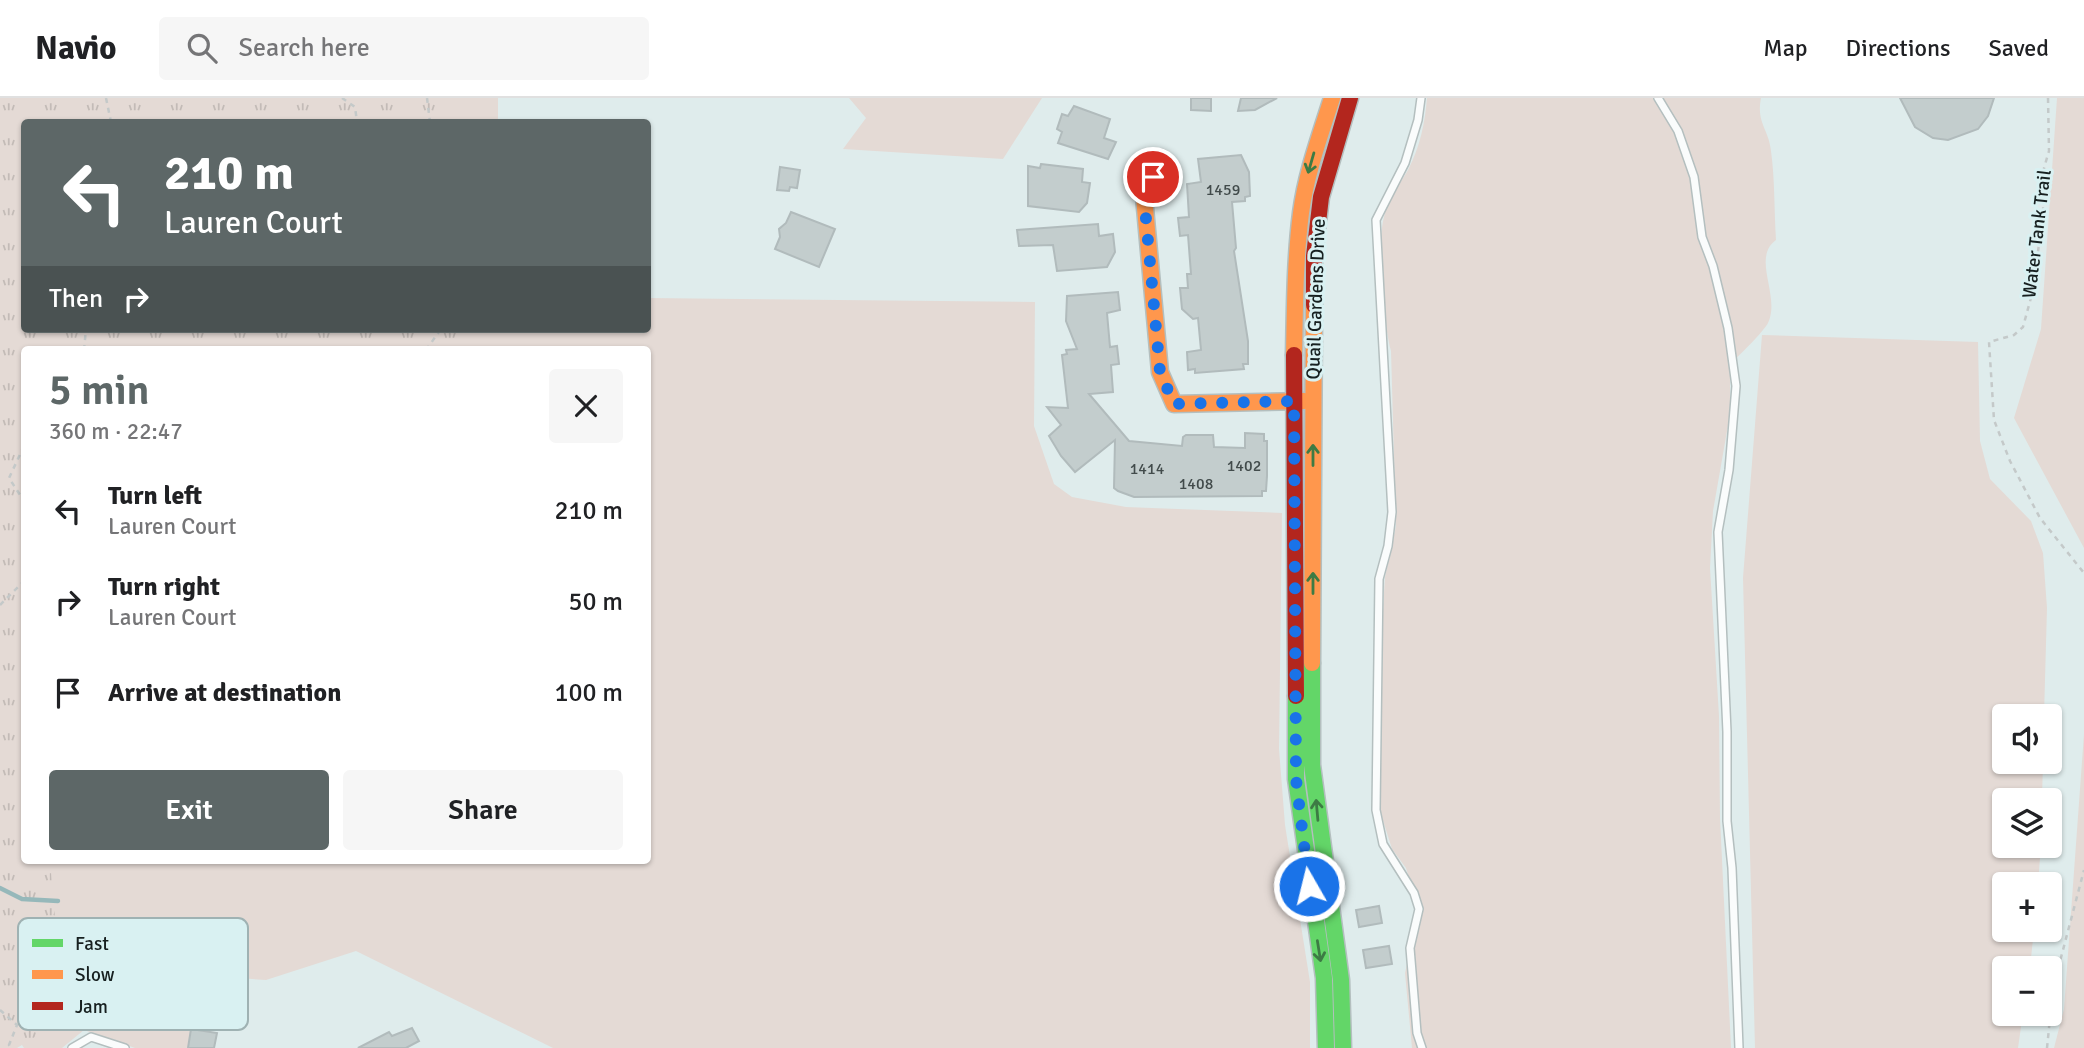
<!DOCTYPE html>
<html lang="en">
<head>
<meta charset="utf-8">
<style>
	:root { --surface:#fff; --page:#f6f6f6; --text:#202124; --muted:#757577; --line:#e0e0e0; --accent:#5d6767 }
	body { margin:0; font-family:Signika,sans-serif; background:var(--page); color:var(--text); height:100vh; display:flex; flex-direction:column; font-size:26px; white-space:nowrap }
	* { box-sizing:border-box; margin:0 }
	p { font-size:23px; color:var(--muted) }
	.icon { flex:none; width:38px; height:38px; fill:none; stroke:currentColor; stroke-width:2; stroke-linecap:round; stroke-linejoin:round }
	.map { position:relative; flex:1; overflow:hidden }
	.panel { position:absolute; left:21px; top:248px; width:630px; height:518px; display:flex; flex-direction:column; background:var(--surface); border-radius:7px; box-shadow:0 2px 5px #0004 }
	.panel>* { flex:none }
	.hud { position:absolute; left:21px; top:21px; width:630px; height:214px; border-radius:7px; box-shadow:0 2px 5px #0004; background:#5d6767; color:#fff; overflow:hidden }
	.tools { position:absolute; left:1992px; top:606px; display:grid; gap:14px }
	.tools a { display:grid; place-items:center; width:70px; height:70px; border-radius:7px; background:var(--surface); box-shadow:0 2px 5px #0004; font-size:35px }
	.pin { position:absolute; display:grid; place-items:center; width:60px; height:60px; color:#fff; margin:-30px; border:4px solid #fff; border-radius:50%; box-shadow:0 2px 7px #0007 }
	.me { position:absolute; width:77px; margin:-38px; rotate:352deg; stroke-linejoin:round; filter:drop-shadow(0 0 5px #0008) }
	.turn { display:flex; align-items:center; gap:24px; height:147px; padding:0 28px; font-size:32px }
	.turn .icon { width:91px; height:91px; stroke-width:2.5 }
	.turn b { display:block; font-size:49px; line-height:60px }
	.then { display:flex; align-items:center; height:66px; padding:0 28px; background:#0003; gap:14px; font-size:26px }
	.round { display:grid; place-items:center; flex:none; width:74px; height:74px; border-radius:7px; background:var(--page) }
	.summary { display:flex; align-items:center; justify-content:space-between; height:119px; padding:0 28px }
	h1 { font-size:42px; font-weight:600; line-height:52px; color:var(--accent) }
	.action { display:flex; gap:14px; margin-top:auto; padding:14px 28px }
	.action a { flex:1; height:80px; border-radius:7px; background:var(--accent); color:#fff; font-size:28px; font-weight:600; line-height:80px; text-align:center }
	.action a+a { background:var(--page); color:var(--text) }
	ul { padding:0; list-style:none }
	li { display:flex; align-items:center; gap:21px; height:91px; padding:0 28px }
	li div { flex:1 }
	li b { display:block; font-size:26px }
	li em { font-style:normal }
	header { display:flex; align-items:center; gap:42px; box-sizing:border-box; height:98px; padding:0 35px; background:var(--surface); border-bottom:2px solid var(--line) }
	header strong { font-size:33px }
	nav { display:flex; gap:38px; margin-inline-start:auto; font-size:24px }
	.search { width:490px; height:63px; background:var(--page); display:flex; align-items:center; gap:18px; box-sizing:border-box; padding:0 24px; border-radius:7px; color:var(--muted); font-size:26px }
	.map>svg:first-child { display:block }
	.green { fill:#e4dad5; fill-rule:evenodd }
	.park { fill:url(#park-tufts) }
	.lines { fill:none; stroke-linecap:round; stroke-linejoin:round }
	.stream { stroke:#96b8ba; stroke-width:4.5 }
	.building { fill:#c3cdcd; stroke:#b1bbbc; stroke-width:2 }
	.lane-casing { stroke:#b4bfbf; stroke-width:10 }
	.fast-casing { stroke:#b4bfbf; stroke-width:19 }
	.slow-casing { stroke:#b4bfbf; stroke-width:19 }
	.jam-casing { stroke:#b4bfbf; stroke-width:19 }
	.path { stroke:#c4c9c9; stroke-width:2.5; stroke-dasharray:5 5; stroke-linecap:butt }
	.lane { stroke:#fafcfc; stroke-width:7 }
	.fast { stroke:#63d668; stroke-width:16 }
	.slow { stroke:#ff974d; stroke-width:16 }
	.jam { stroke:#b3261e; stroke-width:16 }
	.oneway { stroke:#3d7b44 }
	.route { stroke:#1a73e8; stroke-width:12; stroke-dasharray:0 21.6 }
	.labels { text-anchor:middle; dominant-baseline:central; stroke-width:6; stroke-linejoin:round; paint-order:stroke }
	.number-label { font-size:16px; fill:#424b4b }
	.street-label { font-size:19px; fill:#172020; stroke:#d9f1f2 }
	.key { fill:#d9f1f2; stroke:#9fb2b3; stroke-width:2 }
	.key-label { font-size:19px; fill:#172020 }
</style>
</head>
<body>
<header>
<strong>Navio</strong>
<div class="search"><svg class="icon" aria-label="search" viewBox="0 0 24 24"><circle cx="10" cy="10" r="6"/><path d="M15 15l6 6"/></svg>Search here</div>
<nav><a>Map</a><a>Directions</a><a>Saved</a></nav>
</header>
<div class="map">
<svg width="2084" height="950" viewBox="0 0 2084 950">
	<defs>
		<pattern id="park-tufts" width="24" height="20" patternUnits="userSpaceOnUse" patternTransform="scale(1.75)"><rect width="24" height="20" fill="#e4dad5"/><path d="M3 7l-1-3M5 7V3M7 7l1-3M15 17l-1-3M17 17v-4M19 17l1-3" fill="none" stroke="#c3bbb7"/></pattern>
	</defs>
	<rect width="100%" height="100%" fill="#dfecec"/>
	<g class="green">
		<path d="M0,0H498V24H24V231H648V200L1035,204L1034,328L1054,386L1072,399L1126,409L1282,415L1279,651L1285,727L1310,884V950H553L356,853L266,882L195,877L189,950H135L84,932L62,950H24L22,947L0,950ZM24,252H648V763H24Z"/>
		<path d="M849,0H1042L1003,61L843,51L866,20Z"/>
		<path d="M1427,0H1761C1756,25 1769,31 1771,53C1775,82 1774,112 1776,142C1751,160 1781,198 1768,225C1765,232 1737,260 1730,266V316L1713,413L1710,470L1719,618L1720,720L1731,950H1412L1405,875L1419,813L1406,770L1392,751L1381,716L1378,593L1385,479L1396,428L1391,253C1383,220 1374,140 1387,109C1392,96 1401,84 1408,72C1420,49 1425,25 1427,0Z"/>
		<path d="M2057,0H2084V450L2014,320L2041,231Z"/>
		<path d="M1762,237L1978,244L1980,343L1990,381L2031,423L2043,455L2047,510L2044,618H2004V663H2043L2042,702H2004V747H2041L2038,786H2004V831H2034L2030,870H2004V915H2023L2018,950H1755L1743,480Z"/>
		<path d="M2084,636V950H2054L2064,911Z"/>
	</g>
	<path class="park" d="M0,0H453L454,24H24V231H465L466,252H24V763H50L64,921L17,950H0Z"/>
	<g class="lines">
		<path class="stream" d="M0,790L22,801L58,803"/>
	</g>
	<g class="building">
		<path d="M1191,0H1211V13L1191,12Z"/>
		<path d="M1241,0H1277L1255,12L1238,13Z"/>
		<path d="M1900,0H1994L1988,18L1978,31L1948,42L1933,40L1915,29Z"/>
		<path d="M1074,8L1110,21L1104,40L1116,44L1108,61L1058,45L1062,34L1057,31L1062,16L1068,18Z"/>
		<path d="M1241,57L1249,74L1250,98L1245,99V103L1232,104L1236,150L1234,153L1248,243V266H1243L1244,271L1195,275V271L1188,272L1187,254L1201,252L1198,220L1193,221L1182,211L1180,190H1188L1187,176H1191L1188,137L1180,138L1178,120L1189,119L1187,86L1201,84L1198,61Z"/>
		<path d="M1041,66L1083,71L1082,84L1090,85L1087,105L1079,114L1028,108V68L1040,70Z"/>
		<path d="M780,69L800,72L797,90L790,89L789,93L777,92Z"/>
		<path d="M791,114L835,131L819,169L775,151L780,139L779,131L786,125Z"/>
		<path d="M1098,126L1099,138L1113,136L1115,154L1107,169L1057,173L1053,147L1019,148L1017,132Z"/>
		<path d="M1118,194L1120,212L1107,215L1110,249L1117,248L1119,266L1111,267L1113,294L1089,296L1129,343L1182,348L1183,339L1186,337H1213L1214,349L1245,350V335L1264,336V343H1267V378L1266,393H1262V398L1134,399L1118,393L1114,390L1115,342L1075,374L1061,358L1049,338L1061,327L1047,309L1068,310L1062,257L1067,256L1066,252L1077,251L1066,223L1067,198Z"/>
		<path d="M1379,808L1382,825L1359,829L1356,812Z"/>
		<path d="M1389,848L1392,866L1366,870L1363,852Z"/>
		<path d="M412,930L419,943L406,950H358L389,934L392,938Z"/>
		<path d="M191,931L217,935L214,950H188Z"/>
	</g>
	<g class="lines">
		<defs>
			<g id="lane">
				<path d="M1421,0L1418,22L1405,65L1376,122L1392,414L1388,448L1379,481L1376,712L1383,746L1414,795L1419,811L1410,850L1417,935L1422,950"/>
				<path d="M1658,0L1678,33L1694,79L1702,139L1713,168L1728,230L1736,288L1729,372L1718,434L1727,634V723L1732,770L1739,950"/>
				<path d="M72,950L91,939L125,950"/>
			</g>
			<g id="fast">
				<path d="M1312,565V667L1341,882L1343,950"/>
				<path d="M1296,598V681L1324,880L1326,950"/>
			</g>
			<g id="slow">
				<path d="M1161,60L1144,99L1160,274L1174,306L1304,303"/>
				<path d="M1294,257C1295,209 1295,162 1301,115C1306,76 1320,38 1332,0"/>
				<path d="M1312,565L1314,207"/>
			</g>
			<g id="jam">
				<path d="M1314,207V158L1321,99L1350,0"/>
				<path d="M1294,257L1296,598"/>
			</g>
		</defs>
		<use href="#lane" class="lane-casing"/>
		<use href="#fast" class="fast-casing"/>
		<use href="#slow" class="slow-casing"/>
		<use href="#jam" class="jam-casing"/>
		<g class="path">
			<path d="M106,0L111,24"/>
			<path d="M342,0L355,9L357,24"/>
			<path d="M427,0L430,24"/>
			<path d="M2048,0L2049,53L2044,70L2043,118L2032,196L2023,229L2014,237L1989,244L1994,322L2010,363L2040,420L2084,475"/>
			<path d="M84,252L86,231"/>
			<path d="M426,252L441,231"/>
			<path d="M24,348L9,380L24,403"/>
			<path d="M0,507L24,483"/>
			<path d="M0,912L17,927L9,947L12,950"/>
			<path d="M2047,950L2053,890L2084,772"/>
		</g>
		<use href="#lane" class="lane"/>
		<use href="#fast" class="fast"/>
		<use href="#slow" class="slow"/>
		<use href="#jam" class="jam"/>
	</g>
	<defs><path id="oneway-shaft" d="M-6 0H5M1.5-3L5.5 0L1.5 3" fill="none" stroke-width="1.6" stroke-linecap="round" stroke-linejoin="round" transform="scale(1.75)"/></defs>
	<g class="oneway">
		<use href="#oneway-shaft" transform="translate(1311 65) rotate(106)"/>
		<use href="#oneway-shaft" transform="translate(1313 357) rotate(-90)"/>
		<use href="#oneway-shaft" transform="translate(1313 485) rotate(-90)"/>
		<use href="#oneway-shaft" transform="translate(1317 712) rotate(-95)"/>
		<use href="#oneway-shaft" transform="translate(1319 853) rotate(81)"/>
	</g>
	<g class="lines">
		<path class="route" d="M1153,79L1144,99L1160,274L1174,306L1294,303L1296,681L1309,788"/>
	</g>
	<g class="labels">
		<g class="number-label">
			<text x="1223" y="92">1459</text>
			<text x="1244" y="368">1402</text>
			<text x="1147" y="371">1414</text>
			<text x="1196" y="386">1408</text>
		</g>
		<g class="street-label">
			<text transform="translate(2037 136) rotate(-83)">Water Tank Trail</text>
			<text transform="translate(1316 201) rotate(-88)">Quail Gardens Drive</text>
		</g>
	</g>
	<rect x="18" y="820" width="230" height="112" rx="10" class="key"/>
	<rect x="32" y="841" width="31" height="8" fill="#63d668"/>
	<rect x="32" y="872" width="31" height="9" fill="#ff974d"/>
	<rect x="32" y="904" width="31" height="8" fill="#b3261e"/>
	<g class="key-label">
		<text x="75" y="852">Fast</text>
		<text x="75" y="883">Slow</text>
		<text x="75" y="915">Jam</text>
	</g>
</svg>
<div class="tools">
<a><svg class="icon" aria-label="sound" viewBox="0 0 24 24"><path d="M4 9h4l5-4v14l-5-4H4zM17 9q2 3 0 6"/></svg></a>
<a><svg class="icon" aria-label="layers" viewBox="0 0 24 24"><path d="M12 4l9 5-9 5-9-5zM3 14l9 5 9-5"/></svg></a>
<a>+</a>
<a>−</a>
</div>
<div class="pin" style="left:1153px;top:79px;background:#d93025"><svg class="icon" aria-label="arrive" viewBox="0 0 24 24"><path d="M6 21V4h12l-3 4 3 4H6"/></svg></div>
<svg class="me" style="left:1309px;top:788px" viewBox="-20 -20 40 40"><circle r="17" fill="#1a73e8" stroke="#fff" stroke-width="3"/><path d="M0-11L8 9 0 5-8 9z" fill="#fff"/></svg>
<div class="hud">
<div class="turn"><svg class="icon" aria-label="left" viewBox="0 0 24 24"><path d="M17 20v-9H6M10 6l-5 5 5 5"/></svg><div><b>210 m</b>Lauren Court</div></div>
<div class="then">Then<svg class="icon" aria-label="right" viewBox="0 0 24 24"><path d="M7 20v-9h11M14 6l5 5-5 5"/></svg></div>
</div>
<section class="panel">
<div class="summary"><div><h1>5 min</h1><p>360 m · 22:47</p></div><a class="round"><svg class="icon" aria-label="close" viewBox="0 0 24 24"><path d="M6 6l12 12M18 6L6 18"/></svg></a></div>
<ul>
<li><svg class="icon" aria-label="left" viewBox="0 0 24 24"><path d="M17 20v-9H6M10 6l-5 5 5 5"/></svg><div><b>Turn left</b><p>Lauren Court</p></div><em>210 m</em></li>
<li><svg class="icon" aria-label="right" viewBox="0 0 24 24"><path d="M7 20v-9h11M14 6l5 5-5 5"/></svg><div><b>Turn right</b><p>Lauren Court</p></div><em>50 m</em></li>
<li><svg class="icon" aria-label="arrive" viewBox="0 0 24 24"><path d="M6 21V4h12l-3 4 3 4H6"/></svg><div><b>Arrive at destination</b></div><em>100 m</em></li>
</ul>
<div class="action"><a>Exit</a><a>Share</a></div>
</section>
</div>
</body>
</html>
